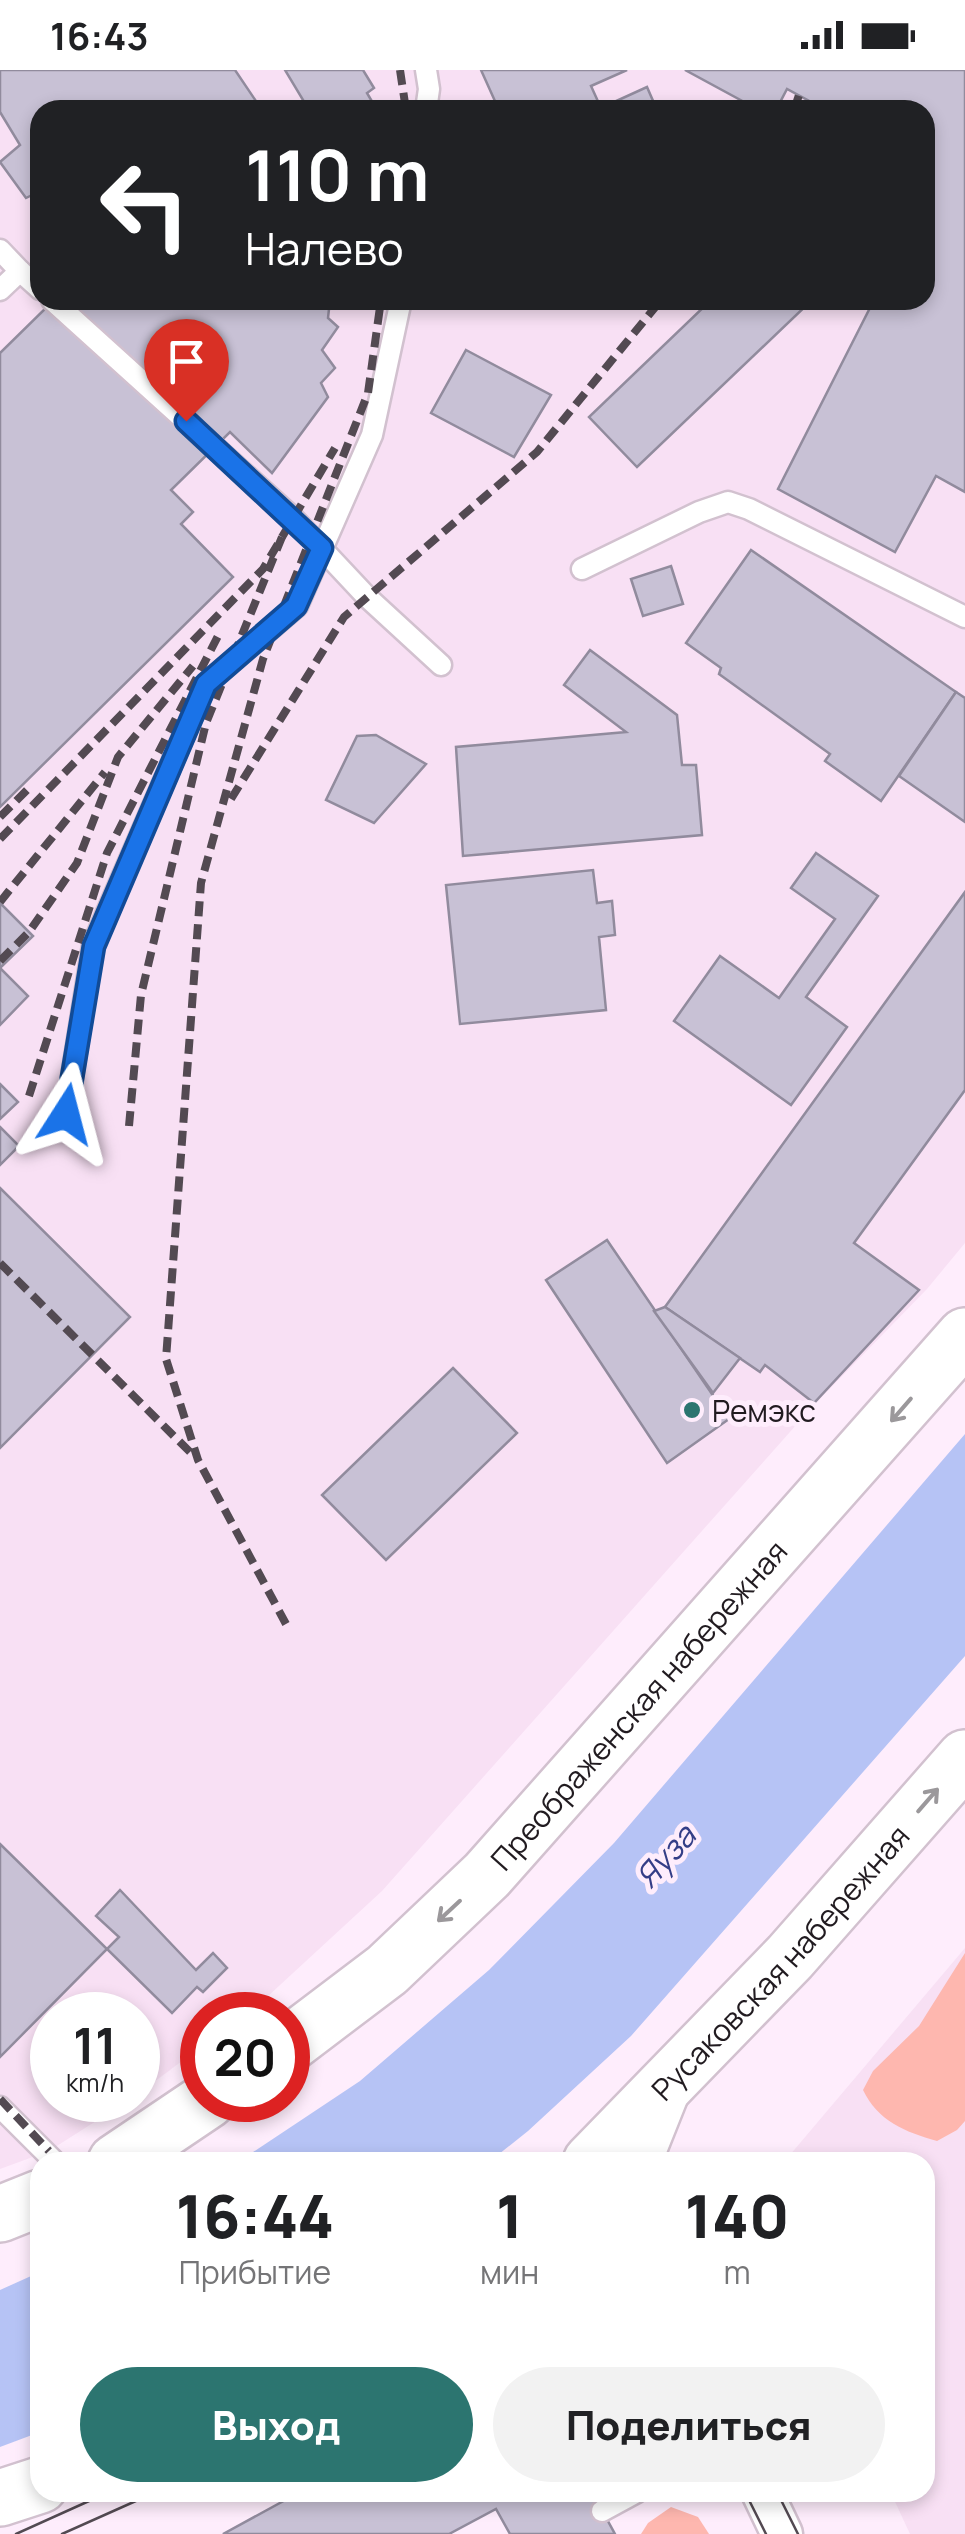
<!DOCTYPE html>
<html lang="ru">
<head>
<meta charset="utf-8">
<style>
	:root { --surface:#fff; --page:#f2f2f2; --text:#202124; --muted:#757577; --accent:#2c7570 }
	body { margin:0; font-family:Manrope,sans-serif; background:var(--page); color:var(--text); height:100vh; display:flex; flex-direction:column; font-size:38px; white-space:nowrap }
	* { box-sizing:border-box; margin:0 }
	p { font-size:32px; color:var(--muted) }
	.icon { flex:none; width:55px; height:55px; fill:none; stroke:currentColor; stroke-width:2; stroke-linecap:round; stroke-linejoin:round }
	.map { position:relative; flex:1; overflow:hidden }
	.drawer { position:absolute; left:30px; top:2082px; width:905px; height:350px; display:flex; flex-direction:column; background:var(--surface); border-radius:30px; box-shadow:0 5px 15px #0003 }
	.drawer>* { flex:none }
	.hud { position:absolute; left:30px; top:30px; width:905px; height:210px; border-radius:30px; box-shadow:0 5px 15px #0003; background:#202124; color:#fff; overflow:hidden }
	.speed { position:absolute; left:30px; top:1922px; display:flex; gap:20px; font-size:50px; font-weight:700; text-align:center }
	.speed>* { display:grid; place-content:center; width:130px; height:130px; border-radius:50%; background:var(--surface); box-shadow:0 5px 15px #0003; line-height:1 }
	.speed small { font-size:25px; font-weight:400 }
	.speed .limit { border:15px solid #d22; background:#fff; color:#111 }
	.pin { position:absolute; display:grid; place-items:center; width:85px; height:85px; color:#fff; margin:-102px -42px; border-radius:50% 50% 50% 0; rotate:-45deg; box-shadow:0 0 10px #0007 }
	.pin .icon { rotate:45deg }
	.me { position:absolute; width:110px; margin:-55px; rotate:9deg; stroke-linejoin:round; filter:drop-shadow(0 0 8px #0008) }
	.turn { display:flex; align-items:center; gap:35px; height:210px; padding:0 50px; font-size:45px }
	.turn .icon { width:130px; height:130px; stroke-width:2.5 }
	.turn b { display:block; font-size:70px; line-height:85px }
	.eta { display:flex; justify-content:space-evenly; align-items:center; height:170px; text-align:center }
	.eta b { font-size:60px; font-weight:800; line-height:70px }
	.action { display:flex; gap:20px; margin-top:auto; padding:20px 50px }
	.action a { flex:1; height:115px; border-radius:60px; background:var(--accent); color:#fff; font-size:40px; font-weight:800; line-height:115px; text-align:center }
	.action a+a { background:var(--page); color:var(--text) }
	.status { display:flex; justify-content:space-between; align-items:center; height:70px; padding:0 50px; background:var(--surface); direction:ltr }
	.status svg { height:28px; fill:currentColor }
	.map>svg:first-child { display:block }
	.built { fill:#f8e0f4; fill-rule:evenodd }
	.green { fill:#feb7af }
	.water { fill:#b6c3f5 }
	.building { fill:#c8c1d5; stroke:#918b9d; stroke-width:2.5 }
	.lines { fill:none; stroke-linecap:round; stroke-linejoin:round }
	.service-casing { stroke:#d2c1cf; stroke-width:25 }
	.minor-casing { stroke:#d2c1cf; stroke-width:45 }
	.secondary-casing { stroke:#d2c1cf; stroke-width:60 }
	.service { stroke:#fff; stroke-width:20 }
	.minor { stroke:#fff; stroke-width:40 }
	.secondary { stroke:#fff; stroke-width:55 }
	.tram { stroke:#534a52; stroke-width:2.5 }
	.rail { stroke:#534a52; stroke-width:8; stroke-dasharray:15 8; stroke-linecap:butt }
	.oneway { stroke:#9b989b }
	.route-casing { stroke:#114b97; stroke-width:25 }
	.route { stroke:#1a73e8; stroke-width:18 }
	.poi-dot { fill:#2c7570; stroke:#feedfc; stroke-width:4 }
	.labels { text-anchor:middle; dominant-baseline:central; stroke-width:10; stroke-linejoin:round; paint-order:stroke }
	.poi-label { font-size:30px; fill:#211b20; stroke:#feedfc; text-anchor:start }
	.street-label { font-size:30px; fill:#211b20; stroke:#feedfc }
	.water-label { font-size:32px; font-style:italic; fill:#343e87; stroke:#feedfc }
</style>
</head>
<body>
<div class="status"><b>16:43</b><svg viewBox="0 0 49 12"><path d="M0 12V9h3v3zM5 12V6h3v6zM10 12V3h3v9zM15 12V0h3v12zM26 1h20v11H26zM47 4h2v5h-2z"/></svg></div>
<div class="map">
<svg width="965" height="2464" viewBox="0 0 965 2464">
	<rect width="100%" height="100%" fill="#feedfc"/>
	<g class="built">
		<path d="M0,0H965V1173L927,1219L813,1336L382,1821L254,1939L245,1945H202V1976L138,2024V1945H52V2030H129L49,2081L0,2099ZM40,40H925V230H40Z"/>
		<path d="M965,1878V2464H910L891,2423L925,2422V2092H784Z"/>
	</g>
	<g class="green">
		<path d="M965,1883V2051L957,2060L937,2071C905,2062 878,2051 863,2020L873,2001L919,1956Z"/>
		<path d="M671,2437L698,2447L709,2464H641L648,2453Z"/>
	</g>
	<g class="water">
		<path d="M965,1364V1586L631,1966L528,2061L489,2092H238L360,2011L489,1900L614,1773Z"/>
		<path d="M40,2202V2362L0,2377V2220Z"/>
	</g>
	<g class="building">
		<path d="M0,0H235L262,40H40V121L26,128L0,92L20,75L0,42Z"/>
		<path d="M285,0H363L374,18L367,23L377,40H309Z"/>
		<path d="M481,0H627L591,16L601,38L647,17L657,40H499Z"/>
		<path d="M685,0H965V422L936,406L895,482L778,419L874,230H925V40H826L787,19L776,40H759Z"/>
		<path d="M54,230H330L328,248L338,257L322,280L335,298L321,313L328,327L272,403L230,362L171,420L193,442L181,454L233,507L0,737V283Z"/>
		<path d="M711,230H812L637,397L589,347Z"/>
		<path d="M466,280L551,325L514,387L431,343Z"/>
		<path d="M751,480L956,622L881,731L825,691L830,684L719,604L721,598L686,573Z"/>
		<path d="M671,496L683,534L643,546L631,509Z"/>
		<path d="M590,580L677,645L682,695H696L702,765L463,786L456,677L626,662L564,615Z"/>
		<path d="M956,622L965,628V752L899,706Z"/>
		<path d="M376,665L426,694L374,753L326,730L357,666Z"/>
		<path d="M816,783L878,826L806,927L847,957L791,1035L674,951L720,886L779,928L835,849L791,818Z"/>
		<path d="M593,800L597,833L612,831L615,865L599,867L606,940L460,954L446,815Z"/>
		<path d="M965,822V1020L854,1173L919,1220L814,1333L765,1295L760,1302L665,1237Z"/>
		<path d="M0,833L33,866L0,898Z"/>
		<path d="M0,898L28,926L0,955Z"/>
		<path d="M0,1014L18,1032L0,1049Z"/>
		<path d="M0,1057L19,1076L0,1095Z"/>
		<path d="M0,1118L130,1247L0,1378Z"/>
		<path d="M607,1170L729,1349L667,1393L546,1210Z"/>
		<path d="M665,1237L740,1288L713,1323L654,1241Z"/>
		<path d="M453,1298L517,1363L386,1490L322,1425Z"/>
		<path d="M0,1774L107,1879L0,1987Z"/>
		<path d="M120,1820L196,1900L213,1883L227,1898L203,1922L197,1917L172,1943L107,1879L119,1867L96,1846Z"/>
		<path d="M300,2422H592L615,2464H510L496,2439L449,2464H223Z"/>
	</g>
	<g class="lines">
		<defs>
			<g id="service">
				<path d="M426,0L429,19L426,40"/>
				<path d="M0,180L20,201L0,220"/>
				<path d="M20,201L40,219"/>
				<path d="M52,230L293,448L367,527L441,595"/>
				<path d="M582,499L699,442L728,432L749,439L965,547"/>
				<path d="M66,1044L93,875L206,614L297,536L372,365L401,230"/>
				<path d="M0,2037L55,2092"/>
				<path d="M602,2441L637,2422"/>
			</g>
			<g id="minor">
				<path d="M641,2092L669,2022"/>
				<path d="M762,2422L782,2464"/>
			</g>
			<g id="secondary">
				<path id="s1" d="M288,1975L387,1900L487,1805L965,1266"/>
				<path d="M116,2092L208,2030"/>
				<path id="s2" d="M591,2092L790,1887L965,1688"/>
				<path d="M0,2144L40,2128"/>
				<path d="M0,2428L40,2415"/>
			</g>
		</defs>
		<use href="#service" class="service-casing"/>
		<use href="#minor" class="minor-casing"/>
		<use href="#secondary" class="secondary-casing"/>
		<use href="#service" class="service"/>
		<use href="#minor" class="minor"/>
		<use href="#secondary" class="secondary"/>
		<g class="tram">
			<path d="M745,2422L766,2464"/>
			<path d="M777,2422L798,2464"/>
			<path d="M16,2464L109,2422"/>
			<path d="M62,2464L156,2422"/>
		</g>
		<g class="rail">
			<path d="M400,0L406,40"/>
			<path d="M794,40L799,25"/>
			<path d="M231,729L344,547L537,382L661,230"/>
			<path d="M0,747L32,715"/>
			<path d="M0,769L263,499L335,378"/>
			<path d="M0,832L105,702"/>
			<path d="M0,891L29,862L77,793L118,687L193,596"/>
			<path d="M29,1026L107,783L218,566"/>
			<path d="M129,1056L141,925L206,653L282,467"/>
			<path d="M0,1193L194,1386"/>
			<path d="M286,1554L198,1390L166,1289L201,813L263,589L368,323L381,230"/>
			<path d="M0,2029L49,2081"/>
		</g>
	</g>
	<defs><path id="oneway-shaft" d="M-6 0H5M1.5-3L5.5 0L1.5 3" fill="none" stroke-width="1.6" stroke-linecap="round" stroke-linejoin="round" transform="scale(2.5)"/></defs>
	<g class="oneway">
		<use href="#oneway-shaft" transform="translate(901 1340) rotate(131)"/>
		<use href="#oneway-shaft" transform="translate(928 1730) rotate(-49)"/>
		<use href="#oneway-shaft" transform="translate(449 1841) rotate(137)"/>
	</g>
	<g class="lines">
		<defs>
			<path id="route" d="M66,1044L94,876L206,614L296,536L322,478L186,351"/>
		</defs>
		<use href="#route" class="route-casing"/>
		<use href="#route" class="route"/>
	</g>
	<circle class="poi-dot" cx="692" cy="1340" r="10"/>
	<g class="labels">
		<g class="poi-label">
			<text x="712" y="1340">Ремэкс</text>
		</g>
		<g class="street-label">
			<text stroke="none"><textPath href="#s1" startOffset="490">Преображенская набережная</textPath></text>
			<text stroke="none"><textPath href="#s2" startOffset="275">Русаковская набережная</textPath></text>
		</g>
		<g class="water-label">
			<text transform="translate(665 1786) rotate(-48)">Яуза</text>
		</g>
	</g>
</svg>
<div class="speed"><div>11<small>km/h</small></div><div class="limit">20</div></div>
<div class="pin" style="left:186px;top:351px;background:#d93025"><svg class="icon" aria-label="arrive" viewBox="0 0 24 24"><path d="M6 21V4h12l-3 4 3 4H6"/></svg></div>
<svg class="me" style="left:66px;top:1044px" viewBox="-20 -20 40 40"><path d="M0-17L14 15 0 8-14 15z" fill="#1a73e8" stroke="#fff" stroke-width="4"/></svg>
<div class="hud">
<div class="turn"><svg class="icon" aria-label="left" viewBox="0 0 24 24"><path d="M17 20v-9H6M10 6l-5 5 5 5"/></svg><div><b>110 m</b>Налево</div></div>
</div>
<section class="drawer">
<div class="eta">
<div><b>16:44</b><p>Прибытие</p></div>
<div><b>1</b><p>мин</p></div>
<div><b>140</b><p>m</p></div>
</div>
<div class="action"><a>Выход</a><a>Поделиться</a></div>
</section>
</div>
</body>
</html>
